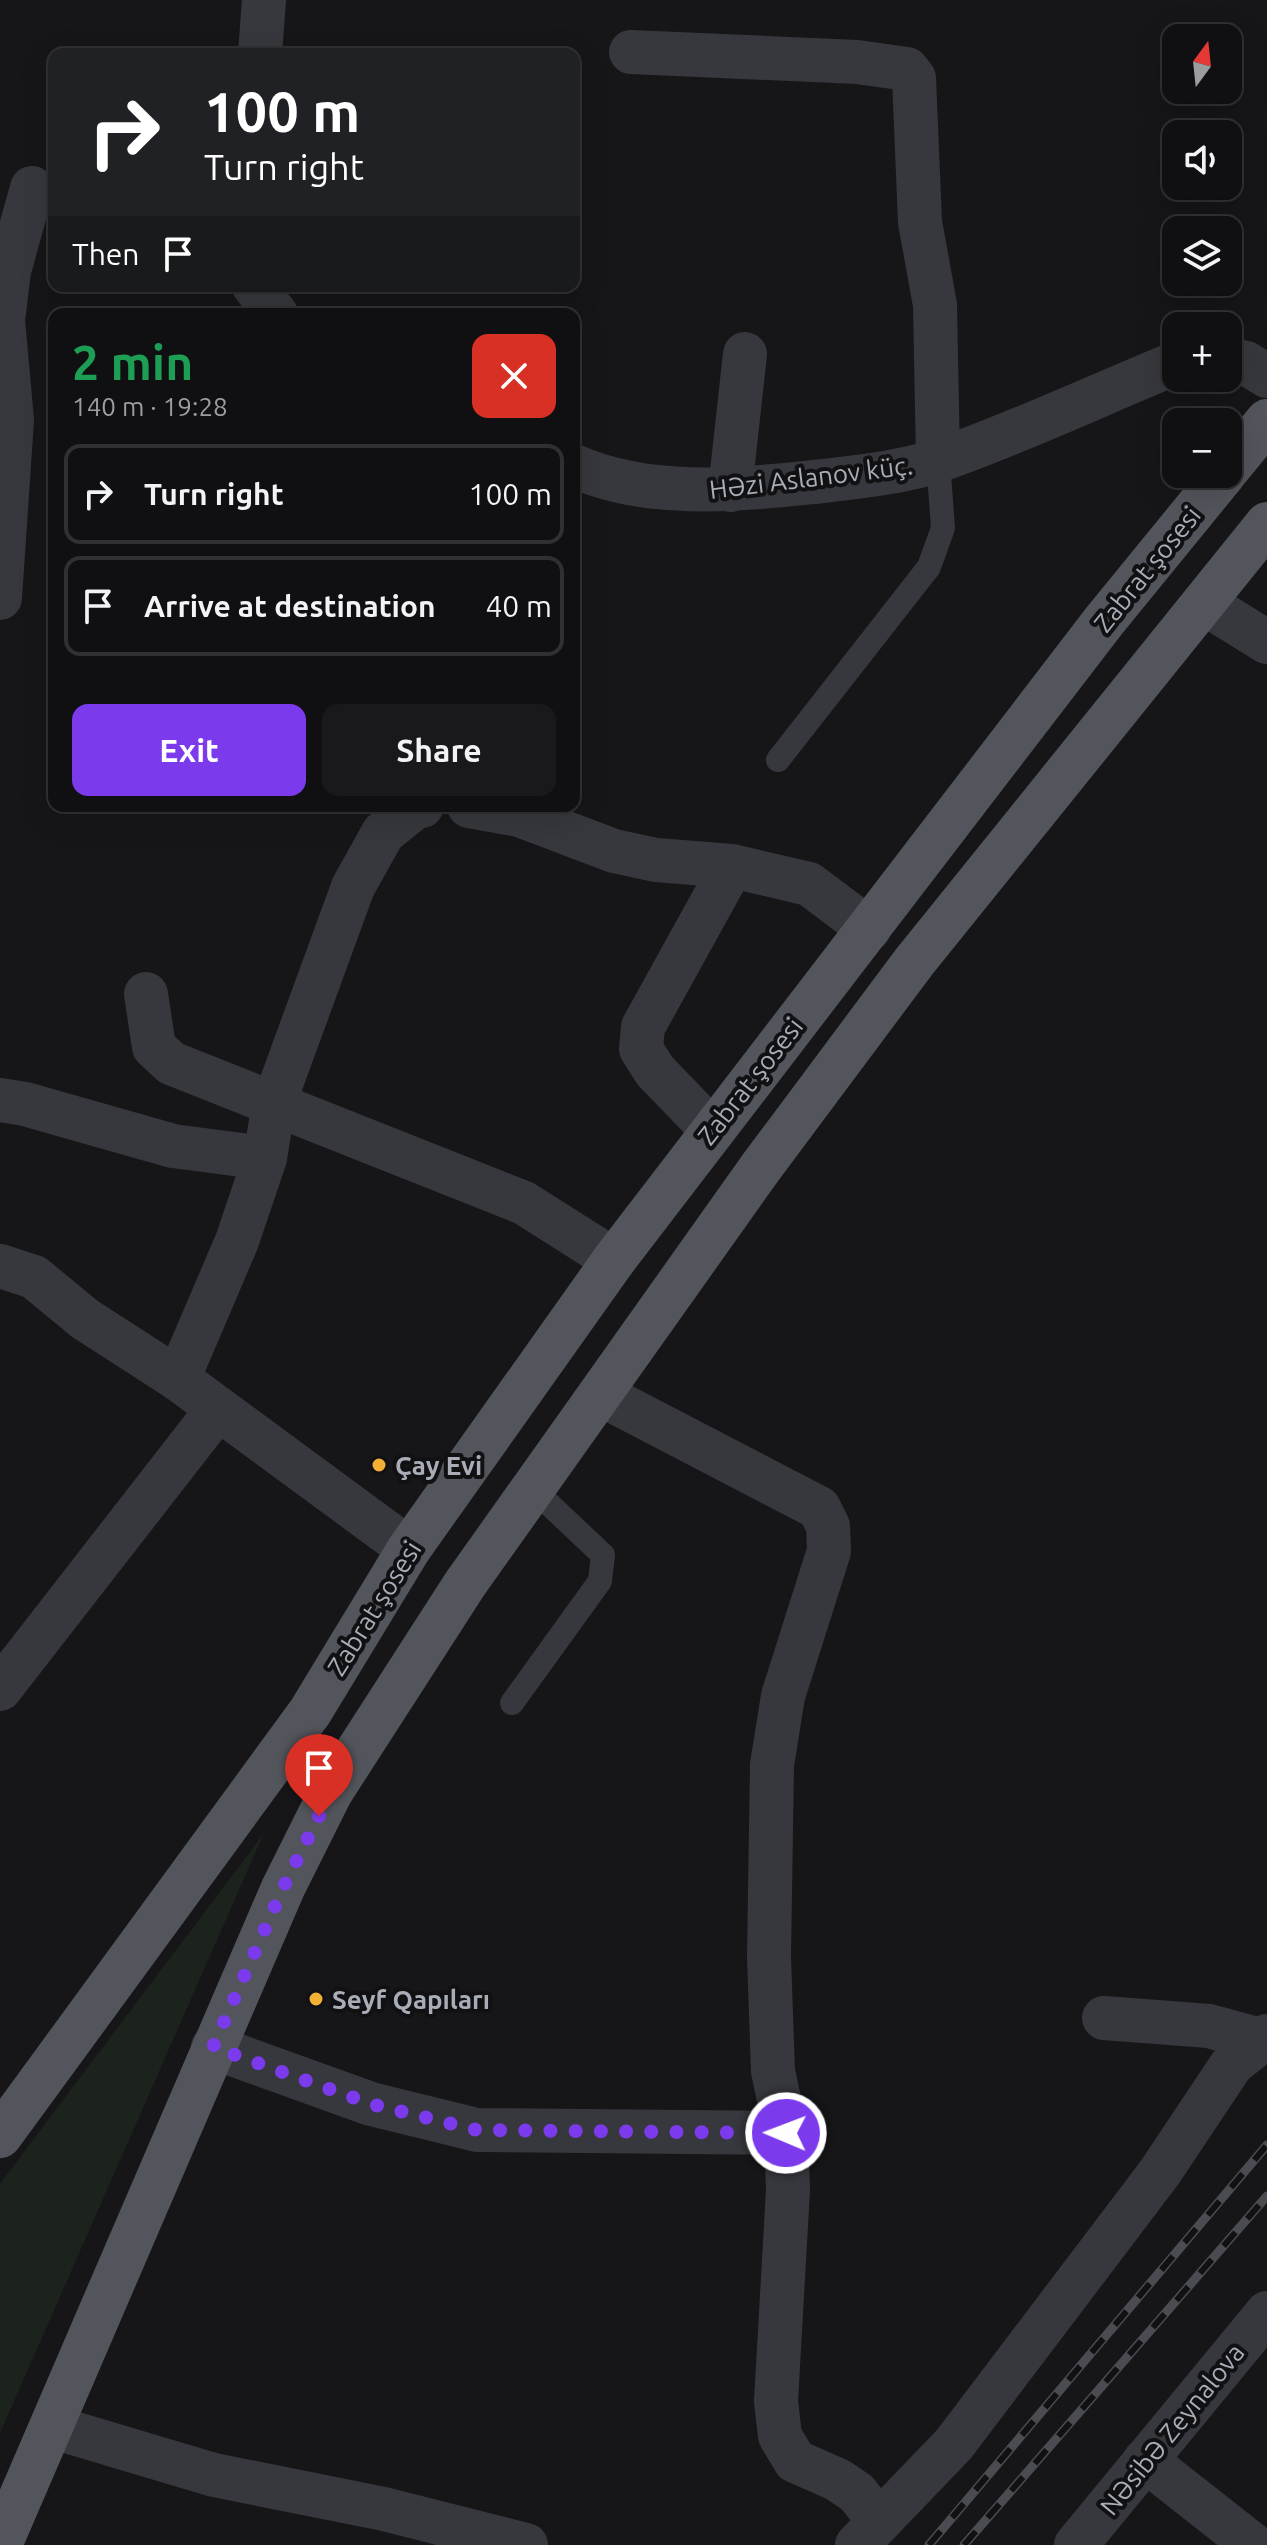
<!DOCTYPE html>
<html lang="en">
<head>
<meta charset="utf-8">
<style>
	:root { --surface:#101012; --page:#19191b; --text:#f1f3f6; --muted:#9c9d9f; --line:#303032; --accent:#7c3aed }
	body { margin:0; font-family:Ubuntu,sans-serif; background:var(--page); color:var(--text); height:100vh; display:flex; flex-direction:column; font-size:30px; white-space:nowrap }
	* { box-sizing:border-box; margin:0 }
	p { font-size:26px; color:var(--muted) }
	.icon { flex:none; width:44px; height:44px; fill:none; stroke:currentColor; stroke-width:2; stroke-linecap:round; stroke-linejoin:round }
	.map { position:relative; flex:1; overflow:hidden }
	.panel { position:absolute; left:48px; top:308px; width:532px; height:504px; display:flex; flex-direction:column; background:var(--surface); border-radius:16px; box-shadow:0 8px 32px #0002,0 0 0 2px var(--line) }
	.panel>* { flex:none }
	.hud { position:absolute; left:48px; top:48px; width:532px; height:244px; border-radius:16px; box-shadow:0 8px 32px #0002,0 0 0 2px var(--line); background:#202124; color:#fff; overflow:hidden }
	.needle { width:52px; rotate:15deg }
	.fabs { position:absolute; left:1162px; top:24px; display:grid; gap:16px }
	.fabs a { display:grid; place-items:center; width:80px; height:80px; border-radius:16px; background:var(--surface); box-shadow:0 8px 32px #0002,0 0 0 2px var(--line); font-size:40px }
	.pin { position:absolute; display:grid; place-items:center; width:68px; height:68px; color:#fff; margin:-82px -34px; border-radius:50% 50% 50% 0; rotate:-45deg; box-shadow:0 0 8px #0007 }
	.pin .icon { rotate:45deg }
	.me { position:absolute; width:88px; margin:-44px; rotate:271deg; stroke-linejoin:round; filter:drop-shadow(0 0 6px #0008) }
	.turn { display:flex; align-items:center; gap:28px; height:168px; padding:0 24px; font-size:36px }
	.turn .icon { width:104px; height:104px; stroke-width:2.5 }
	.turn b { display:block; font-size:56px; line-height:68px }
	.then { display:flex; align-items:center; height:76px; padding:0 24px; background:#0003; gap:16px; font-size:30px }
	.round { display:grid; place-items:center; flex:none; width:84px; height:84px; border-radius:16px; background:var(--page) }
	.headline { display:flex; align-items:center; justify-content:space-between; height:136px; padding:0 24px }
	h1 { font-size:48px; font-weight:700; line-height:60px; color:#1e9e55 }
	.button { display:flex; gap:16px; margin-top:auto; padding:16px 24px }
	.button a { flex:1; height:92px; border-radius:16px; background:var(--accent); color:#fff; font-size:32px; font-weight:700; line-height:92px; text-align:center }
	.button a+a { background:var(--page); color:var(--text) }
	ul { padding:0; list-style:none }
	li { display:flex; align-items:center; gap:24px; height:100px; margin:0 16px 12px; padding:0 8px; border:4px solid var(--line); border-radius:16px }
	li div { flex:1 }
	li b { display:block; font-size:30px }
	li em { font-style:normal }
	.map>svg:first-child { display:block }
	.green { fill:#1c231d }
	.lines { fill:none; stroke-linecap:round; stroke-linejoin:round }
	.service { stroke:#37383d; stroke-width:24 }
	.minor { stroke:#37383d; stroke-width:44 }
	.primary { stroke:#53555c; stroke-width:44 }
	.rail-casing { stroke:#4a4c52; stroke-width:9 }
	.rail { stroke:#111113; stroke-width:6; stroke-dasharray:18; stroke-linecap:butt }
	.route { stroke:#7c3aed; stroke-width:14; stroke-dasharray:0 25.2 }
	.poi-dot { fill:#f2b134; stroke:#111113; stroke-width:3 }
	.labels { text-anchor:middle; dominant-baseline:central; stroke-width:8; stroke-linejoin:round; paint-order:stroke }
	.street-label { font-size:26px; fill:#a8adb8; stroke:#111113 }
	.poi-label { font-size:26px; font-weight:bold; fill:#a8adb8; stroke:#111113; text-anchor:start }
</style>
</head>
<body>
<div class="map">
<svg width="1267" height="2545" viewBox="0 0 1267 2545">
	<rect width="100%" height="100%" fill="#161618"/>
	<path class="green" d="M264,1833L0,2433V2184Z"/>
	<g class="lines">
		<g class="service">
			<path d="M778,760L929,567L943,528L938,460"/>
			<path d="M512,1703L600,1581L603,1555L533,1489"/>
		</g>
		<g class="minor">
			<path d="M631,52L857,62L907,69L914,78L920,222L935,305L938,460"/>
			<path d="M260,54L264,0"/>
			<path d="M254,286L276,314"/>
			<path d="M1228,359L1246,363L1267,376"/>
			<path d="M574,466C649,499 735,490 814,482C856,477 900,473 940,460C1020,432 1098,395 1176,363"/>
			<path d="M730,490L745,354"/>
			<path d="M0,598L12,420L3,320L9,271L32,188"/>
			<path d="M1204,603L1267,642"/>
			<path d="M469,806L519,815L614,851L656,860L732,866L809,884L869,929"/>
			<path d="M146,994L154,1047L171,1063L524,1203L614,1260"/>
			<path d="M0,1100L25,1104L173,1146L265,1158"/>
			<path d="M711,1129L655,1071L641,1049L643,1027L732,866"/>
			<path d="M0,1266L34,1277L85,1319L178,1379L409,1549"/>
			<path d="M178,1379L237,1241L265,1158L274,1103L353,887L383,833L414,808L422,806"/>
			<path d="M600,1394L819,1508L828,1526L829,1551L783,1696L772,1765L769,1957L773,2071L786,2133L788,2190L776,2401L780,2436L795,2461L838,2480L857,2493L879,2521"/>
			<path d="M0,1689L217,1410"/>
			<path d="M1104,2018L1209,2026L1260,2040"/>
			<path d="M213,2047L371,2104L477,2130L786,2133"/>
			<path d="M53,2427L214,2475L384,2509L526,2545"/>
			<path d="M1145,2460L1253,2545"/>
			<path d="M857,2545L954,2444L1160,2172L1232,2064L1267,2036"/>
			<path d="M1076,2545L1267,2313"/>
		</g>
		<g class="primary">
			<path d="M1228,469L1267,421"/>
			<path d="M0,2136L310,1712L409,1549L614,1260L1104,621L1224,474"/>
			<path d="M0,2545L283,1888L331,1792L465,1584L761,1167L914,962L1267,524"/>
		</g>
		<defs>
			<g id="rail">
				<path d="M929,2545L1267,2145"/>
				<path d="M964,2545L1267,2196"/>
			</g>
		</defs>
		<use href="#rail" class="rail-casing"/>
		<use href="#rail" class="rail"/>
	</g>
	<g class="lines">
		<path class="route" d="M319,1816L283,1888L213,2047L371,2104L477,2130L786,2133"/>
	</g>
	<g class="poi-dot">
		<circle cx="379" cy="1465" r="8"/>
		<circle cx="316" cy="1999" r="8"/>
	</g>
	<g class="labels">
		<g class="street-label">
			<text transform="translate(811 477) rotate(-7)">Həzi Aslanov küç.</text>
			<text transform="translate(1147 569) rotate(-51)">Zabrat şosesi</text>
			<text transform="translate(750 1081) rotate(-52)">Zabrat şosesi</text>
			<text transform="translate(374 1608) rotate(-58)">Zabrat şosesi</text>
			<text transform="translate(1172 2429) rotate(-51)">Nəsibə Zeynalova</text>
		</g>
		<g class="poi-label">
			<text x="395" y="1465">Çay Evi</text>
			<text x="332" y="1999">Seyf Qapıları</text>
		</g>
	</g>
</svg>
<div class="fabs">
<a><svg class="needle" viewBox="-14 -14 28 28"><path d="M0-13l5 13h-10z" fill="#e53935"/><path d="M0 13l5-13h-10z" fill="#9c9d9f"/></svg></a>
<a><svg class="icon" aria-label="sound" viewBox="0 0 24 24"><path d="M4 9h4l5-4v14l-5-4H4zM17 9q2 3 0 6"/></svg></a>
<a><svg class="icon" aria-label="layers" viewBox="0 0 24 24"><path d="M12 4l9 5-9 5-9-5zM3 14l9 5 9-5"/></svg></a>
<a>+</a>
<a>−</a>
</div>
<div class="pin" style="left:319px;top:1816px;background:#d93025"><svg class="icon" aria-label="arrive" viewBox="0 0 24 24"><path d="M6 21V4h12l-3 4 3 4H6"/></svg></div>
<svg class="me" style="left:786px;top:2133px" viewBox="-20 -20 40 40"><circle r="17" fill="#7c3aed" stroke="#fff" stroke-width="3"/><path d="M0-11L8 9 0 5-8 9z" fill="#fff"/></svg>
<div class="hud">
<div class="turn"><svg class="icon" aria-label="right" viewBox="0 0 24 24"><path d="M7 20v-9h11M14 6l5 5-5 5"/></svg><div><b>100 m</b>Turn right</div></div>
<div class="then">Then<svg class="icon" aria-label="arrive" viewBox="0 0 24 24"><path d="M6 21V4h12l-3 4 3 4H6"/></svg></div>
</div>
<section class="panel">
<div class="headline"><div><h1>2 min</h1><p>140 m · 19:28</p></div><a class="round" style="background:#d93025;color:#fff"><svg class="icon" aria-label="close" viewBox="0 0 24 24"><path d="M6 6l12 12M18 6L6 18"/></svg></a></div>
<ul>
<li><svg class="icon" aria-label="right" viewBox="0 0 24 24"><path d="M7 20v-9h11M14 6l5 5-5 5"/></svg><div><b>Turn right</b></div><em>100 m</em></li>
<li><svg class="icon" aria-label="arrive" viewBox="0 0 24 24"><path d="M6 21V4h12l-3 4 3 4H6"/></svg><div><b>Arrive at destination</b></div><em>40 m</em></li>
</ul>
<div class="button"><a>Exit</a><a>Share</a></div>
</section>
</div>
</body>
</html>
